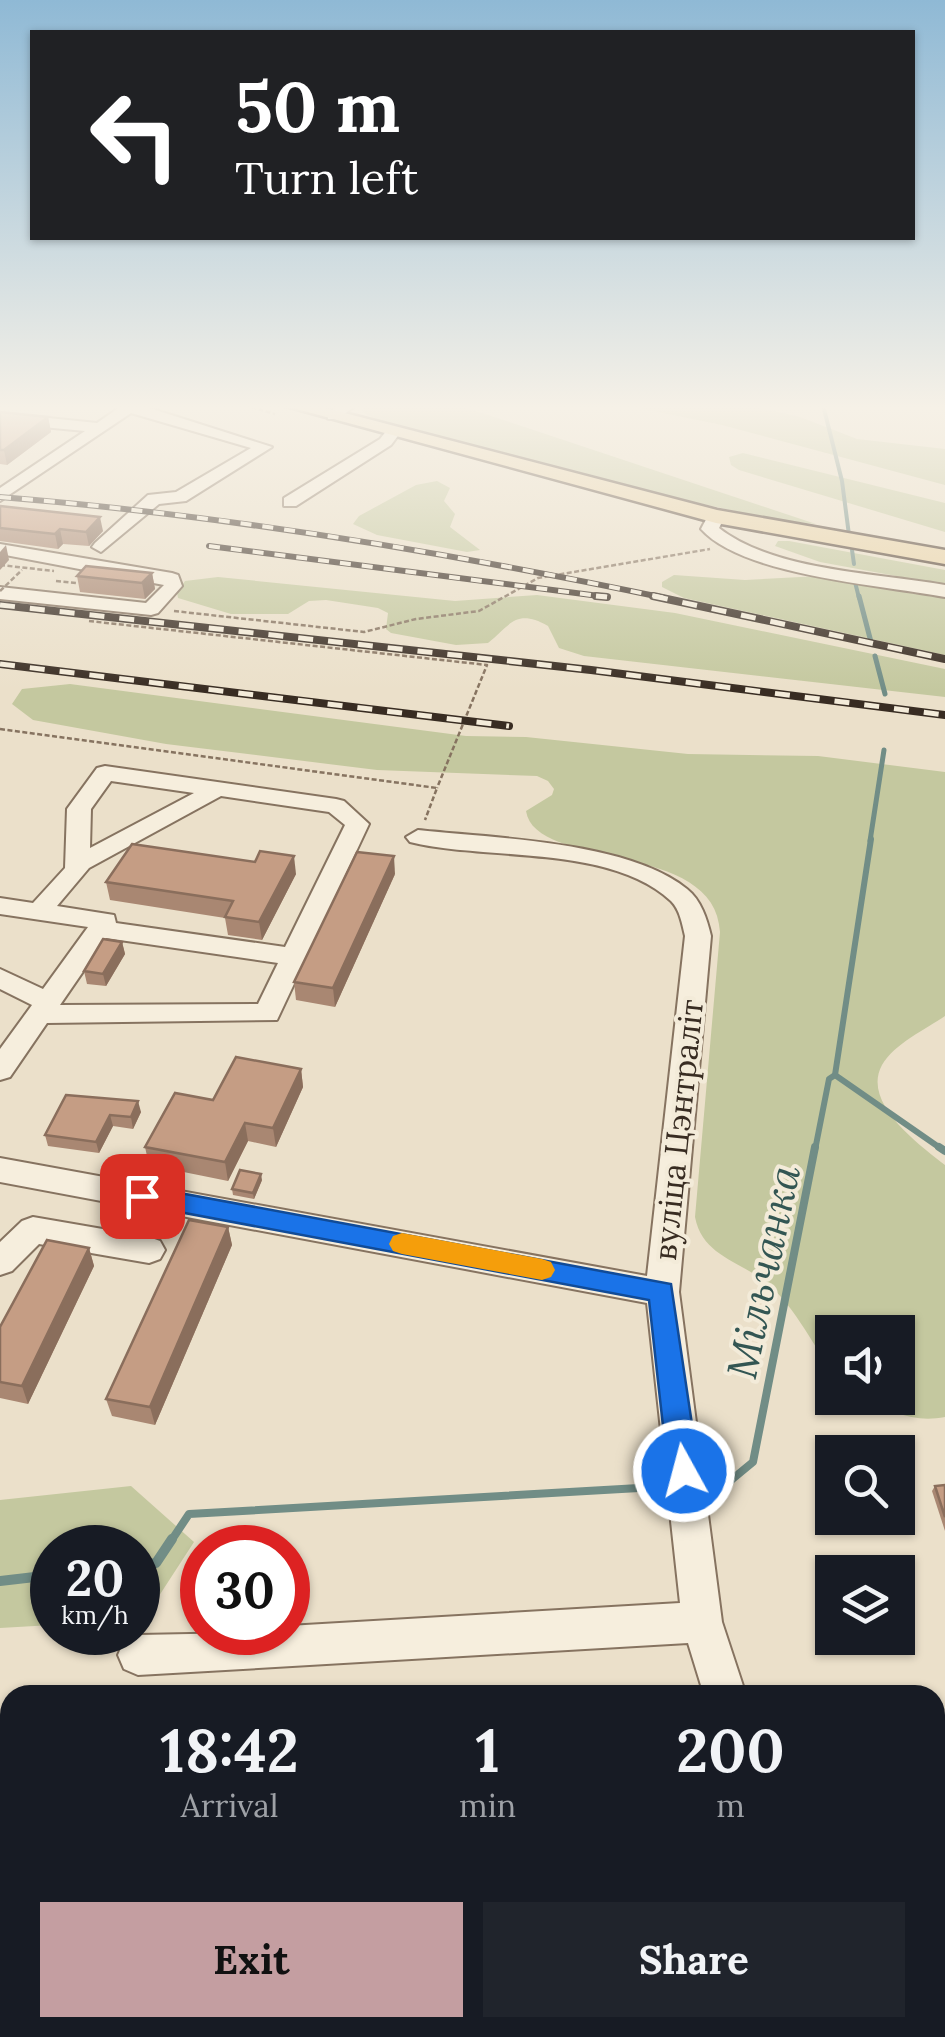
<!DOCTYPE html>
<html lang="en">
<head>
<meta charset="utf-8">
<style>
	:root { --surface:#171b24; --page:#20242c; --text:#f1f3f6; --muted:#9ea1a6; --accent:#c49ea1 }
	body { margin:0; font-family:Lora,serif; background:var(--page); color:var(--text); height:100vh; display:flex; flex-direction:column; font-size:38px; white-space:nowrap }
	* { box-sizing:border-box; margin:0 }
	p { font-size:32px; color:var(--muted) }
	.icon { flex:none; width:55px; height:55px; fill:none; stroke:currentColor; stroke-width:2; stroke-linecap:round; stroke-linejoin:round }
	.map { position:relative; flex:1; overflow:hidden }
	.side { position:absolute; left:0px; top:1685px; width:945px; height:352px; display:flex; flex-direction:column; background:var(--surface); border-radius:30px 30px 0 0; box-shadow:0 2px 8px #0004 }
	.side>* { flex:none }
	.top-card { position:absolute; left:30px; top:30px; width:885px; height:210px; border-radius:0px; box-shadow:0 2px 8px #0004; background:#202124; color:#fff; overflow:hidden }
	.controls { position:absolute; left:815px; top:1315px; display:grid; gap:20px }
	.controls a { display:grid; place-items:center; width:100px; height:100px; border-radius:0px; background:var(--surface); box-shadow:0 2px 8px #0004; font-size:50px }
	.speed { position:absolute; left:30px; top:1525px; display:flex; gap:20px; font-size:50px; font-weight:700; text-align:center }
	.speed>* { display:grid; place-content:center; width:130px; height:130px; border-radius:50%; background:var(--surface); box-shadow:0 2px 8px #0004; line-height:1 }
	.speed small { font-size:25px; font-weight:400 }
	.speed .limit { border:15px solid #d22; background:#fff; color:#111 }
	.pin { position:absolute; display:grid; place-items:center; width:85px; height:85px; color:#fff; margin:-42px; border-radius:20px; box-shadow:0 5px 15px #0006 }
	.me { position:absolute; width:110px; margin:-55px; rotate:353deg; stroke-linejoin:round; filter:drop-shadow(0 0 8px #0008) }
	.turn { display:flex; align-items:center; gap:35px; height:210px; padding:0 40px; font-size:45px }
	.turn .icon { width:130px; height:130px; stroke-width:2.5 }
	.turn b { display:block; font-size:70px; line-height:85px }
	.eta { display:flex; justify-content:space-evenly; align-items:center; height:170px; text-align:center }
	.eta b { font-size:60px; font-weight:800; line-height:70px }
	.primary-button { display:flex; gap:20px; margin-top:auto; padding:20px 40px }
	.primary-button a { flex:1; height:115px; border-radius:0px; background:var(--accent); color:#111; font-size:40px; font-weight:800; line-height:115px; text-align:center }
	.primary-button a+a { background:var(--page); color:var(--text) }
	.map>svg:first-child { display:block }
	.green { fill:#c4c89f }
	.lines { fill:none; stroke-linecap:round; stroke-linejoin:round }
	.stream-far4 { stroke:#718d86; stroke-width:4 }
	.stream-far3 { stroke:#718d86; stroke-width:5 }
	.stream-far2 { stroke:#718d86; stroke-width:6 }
	.stream-far1 { stroke:#718d86; stroke-width:8 }
	.stream { stroke:#718d86; stroke-width:10 }
	.minor-casing { stroke:#867360; stroke-width:4 }
	.major-casing { stroke:#544234; stroke-width:5 }
	.path { stroke:#867360; stroke-width:2.5; stroke-dasharray:5 2.5; stroke-linecap:butt }
	.minor { fill:#f6eedd; fill-rule:evenodd }
	.major { fill:#e9d3a7; fill-rule:evenodd }
	.rail-far1-casing { stroke:#382c22; stroke-width:6 }
	.rail-casing { stroke:#382c22; stroke-width:8 }
	.rail-far1 { stroke:#f3ebd9; stroke-width:4; stroke-dasharray:11; stroke-linecap:butt }
	.rail { stroke:#f3ebd9; stroke-width:5; stroke-dasharray:15; stroke-linecap:butt }
	.path-bridge { stroke:#867360; stroke-width:2.5; stroke-dasharray:5 2.5; stroke-linecap:butt }
	.wall { fill:#a98772 }
	.shaded-wall { fill:#8a6e5c }
	.building { fill:#c59d84; stroke:#8a6e5c; stroke-width:2.5 }
	.route { fill:#1a73e8; stroke:#114b97; stroke-width:2.5 }
	.slow { fill:#f59e0b }
	.labels { text-anchor:middle; dominant-baseline:central; stroke-width:8; stroke-linejoin:round; paint-order:stroke }
	.street-label { font-size:32px; fill:#382c22; stroke:#f3ebd9 }
	.near-water-label { font-size:42px; font-style:italic; fill:#335653; stroke:#f3ebd9 }
</style>
</head>
<body>
<div class="map">
<svg width="945" height="2037" viewBox="0 0 945 2037">
	<rect width="100%" height="100%" fill="#ebe0ca"/>
	<g class="green">
		<path d="M364,405H458L816,524L776,520L694,502L376,420L363,412Z"/>
		<path d="M624,405H748L800,417L857,439L945,449V485L722,425Z"/>
		<path d="M743,453L945,503V532L739,470L731,465L729,457Z"/>
		<path d="M437,481L450,488L444,501L455,514L450,527L480,550L467,552L377,535L353,524L359,516L416,485Z"/>
		<path d="M789,541L945,570V585L820,562L775,546L778,541Z"/>
		<path d="M674,575L745,580L820,576L945,595V655L684,598L662,587V582Z"/>
		<path d="M218,577L455,601L537,595L675,613L945,669V697L584,656L559,648L548,626C516,608 510,625 488,643L456,645L391,633L386,629L388,613L378,608L326,600L309,601L288,614H231L178,598L177,593L185,581Z"/>
		<path d="M70,684L466,736L526,737L688,754L818,756L945,772V1016C926,1029 894,1044 882,1065C861,1103 920,1145 945,1165V1417C914,1423 891,1412 863,1398H898V1332H832V1371C810,1341 792,1300 760,1278C733,1259 702,1253 695,1217L720,932C716,839 535,871 526,811L552,795L554,789L548,781L537,776L377,770L166,744L33,720L12,704L22,689Z"/>
		<path d="M131,1486L194,1542L144,1619H138V1548H52V1625L0,1628V1500Z"/>
	</g>
	<g class="lines">
		<g class="stream-far4">
			<path d="M823,405L842,481L849,535"/>
			<path d="M852,550L854,564"/>
			<path d="M855,582L859,598"/>
		</g>
		<g class="stream-far3">
			<path d="M859,596L871,642"/>
			<path d="M875,656L885,694"/>
			<path d="M870,841L884,750"/>
		</g>
		<g class="stream-far2">
			<path d="M835,1075L943,1150"/>
			<path d="M815,1150L829,1079L835,1075L871,839"/>
		</g>
		<g class="stream-far1">
			<path d="M939,1147L945,1151"/>
			<path d="M697,1484L730,1481L753,1462L815,1147"/>
			<path d="M171,1541L189,1514L674,1486"/>
		</g>
		<g class="stream">
			<path d="M138,1565L156,1563L172,1539"/>
			<path d="M0,1581L52,1575"/>
		</g>
		<defs>
			<g id="minor">
				<path d="M123,405H140L272,447L186,501L159,504L101,552L92,547L95,543L148,495L176,492L251,448L131,413L0,501V488L85,431L0,423V413L97,423Z"/>
				<path d="M339,405H356L338,419H328V413Z"/>
				<path d="M387,430L400,433L391,445L296,506H284V498L380,439Z"/>
				<path d="M710,512H722L725,516L719,528C774,571 877,573 945,585V597C882,585 743,576 701,529Z"/>
				<path d="M0,544L172,573L178,575L182,586L158,613L151,615L0,599V587L146,603L164,585L0,554Z"/>
				<path d="M105,766L336,799L344,801L369,824L277,1020L47,1023L10,1077L0,1080V1049L32,1005L0,989V969L43,989L88,927L0,914V898L33,903L65,868L67,809L97,768ZM111,781L194,793L90,848L91,809ZM221,796L329,812L345,825L285,947L116,923L114,915L57,906L89,868ZM106,938L278,963L258,1004L60,1005Z"/>
				<path d="M418,830C492,838 628,841 687,889C701,900 707,919 711,936L679,1292L722,1622L746,1695H704L688,1643L138,1675L124,1669L118,1655L124,1641L138,1635L288,1632V1626L680,1603L647,1303L0,1182V1158L647,1276L685,936C682,924 680,910 671,901C609,844 486,861 410,842L406,837Z"/>
				<path d="M33,1217L149,1237L160,1241L165,1250L160,1259L149,1263L39,1244L12,1271L0,1275V1242L22,1221Z"/>
				<path d="M807,2028H855L858,2037H810Z"/>
			</g>
			<path id="major" d="M282,405H314L717,510L945,550V564L716,523Z"/>
		</defs>
		<use href="#minor" class="minor-casing"/>
		<use href="#major" class="major-casing"/>
		<g class="path">
			<path d="M244,405L275,414"/>
			<path d="M56,581L77,583"/>
			<path d="M174,611L364,632L416,619L479,611L538,578L710,549"/>
			<path d="M89,621L487,665L437,788"/>
			<path d="M0,729L437,788L425,820"/>
		</g>
		<use href="#minor" class="minor"/>
		<use href="#major" class="major"/>
		<defs>
			<g id="rail-far1">
				<path d="M0,497C225,515 445,552 665,598"/>
				<path d="M209,546L607,597"/>
			</g>
			<g id="rail">
				<path d="M596,596L607,597"/>
				<path d="M653,596L945,659"/>
				<path d="M0,605L591,670L945,715"/>
				<path d="M0,664L509,726"/>
			</g>
		</defs>
		<use href="#rail-far1" class="rail-far1-casing"/>
		<use href="#rail" class="rail-casing"/>
		<use href="#rail-far1" class="rail-far1"/>
		<use href="#rail" class="rail"/>
		<g class="path-bridge">
			<path d="M0,565L54,571"/>
			<path d="M0,591L22,570"/>
		</g>
	</g>
	<g class="wall">
		<path d="M0,412L48,417L51,432L7,465L0,464Z"/>
		<path d="M0,506L103,531L89,546L63,544L58,549L0,541Z"/>
		<path d="M152,573L155,589L145,599L80,592L77,576Z"/>
		<path d="M296,874L262,940L228,935L225,918L110,900L106,882Z"/>
		<path d="M395,874L335,1007L296,1000L294,982Z"/>
		<path d="M122,942L125,954L106,986L87,984L84,971Z"/>
		<path d="M301,1069L303,1087L276,1147L248,1141L228,1181L149,1165L145,1147Z"/>
		<path d="M66,1095L141,1112L133,1129L113,1126L99,1153L48,1146L45,1135Z"/>
		<path d="M262,1180L254,1199L233,1195L232,1189Z"/>
		<path d="M228,1227L232,1245L155,1425L112,1416L106,1399Z"/>
		<path d="M89,1248L94,1266L28,1404L0,1398V1327Z"/>
		<path d="M945,1485V1531L932,1491L935,1486Z"/>
	</g>
	<g class="shaded-wall">
		<path d="M48,417L51,432L7,465L4,450Z"/>
		<path d="M100,517L103,531L89,546L86,532Z"/>
		<path d="M60,529L63,544L58,549L55,534Z"/>
		<path d="M6,545L9,560L0,570V552Z"/>
		<path d="M152,573L155,589L145,599L142,583Z"/>
		<path d="M294,856L296,874L262,940L259,922Z"/>
		<path d="M394,856L395,874L335,1007L333,988Z"/>
		<path d="M122,942L125,954L106,986L103,974Z"/>
		<path d="M301,1069L303,1087L276,1147L273,1128Z"/>
		<path d="M138,1101L141,1112L133,1129L131,1117Z"/>
		<path d="M110,1115L113,1126L99,1153L96,1142Z"/>
		<path d="M245,1123L248,1141L228,1181L225,1162Z"/>
		<path d="M261,1174L262,1180L254,1199L253,1193Z"/>
		<path d="M228,1227L232,1245L155,1425L150,1407Z"/>
		<path d="M89,1248L94,1266L28,1404L22,1386Z"/>
	</g>
	<g class="building">
		<path d="M0,412L48,417L4,450H0Z"/>
		<path d="M0,506L100,517L86,532L60,529L55,534L0,528Z"/>
		<path d="M86,566L152,573L142,583L77,576Z"/>
		<path d="M132,844L255,862L260,851L294,856L259,922L225,917L233,901L106,882Z"/>
		<path d="M357,852L394,856L333,988L294,982Z"/>
		<path d="M103,939L122,942L103,974L84,971Z"/>
		<path d="M236,1057L301,1069L273,1128L245,1123L225,1162L145,1147L175,1093L213,1100Z"/>
		<path d="M66,1095L138,1101L131,1117L110,1115L96,1142L45,1135Z"/>
		<path d="M240,1170L261,1174L253,1193L232,1189Z"/>
		<path d="M189,1220L228,1227L150,1407L106,1399Z"/>
		<path d="M47,1240L89,1248L22,1386L0,1382V1327Z"/>
		<path d="M945,1485V1517L935,1486Z"/>
	</g>
	<linearGradient id="sky" x2="0" y2="1"><stop stop-color="#8fb9d5"/><stop offset="0.59" stop-color="#f6f1e7"/><stop offset="1" stop-color="#f6f1e7" stop-opacity="0"/></linearGradient>
	<rect width="945" height="691" fill="url(#sky)"/>
	<path class="route" d="M142,1186L671,1284L699,1471L695,1481L684,1485L673,1481L668,1471L649,1300L142,1205L133,1203L129,1196L133,1188Z"/>
	<path class="slow" d="M402,1233L542,1259L551,1262L555,1270L551,1277L542,1280L402,1254L393,1251L389,1244L393,1236Z"/>
	<g class="labels">
		<g class="street-label">
			<text transform="translate(678 1130) rotate(-84)">вуліца Цэнтраліт</text>
		</g>
		<g class="near-water-label">
			<text transform="translate(763 1272) rotate(-78)">Мільчанка</text>
		</g>
	</g>
</svg>
<div class="controls">
<a><svg class="icon" aria-label="sound" viewBox="0 0 24 24"><path d="M4 9h4l5-4v14l-5-4H4zM17 9q2 3 0 6"/></svg></a>
<a><svg class="icon" aria-label="search" viewBox="0 0 24 24"><circle cx="10" cy="10" r="6"/><path d="M15 15l6 6"/></svg></a>
<a><svg class="icon" aria-label="layers" viewBox="0 0 24 24"><path d="M12 4l9 5-9 5-9-5zM3 14l9 5 9-5"/></svg></a>
</div>
<div class="speed"><div>20<small>km/h</small></div><div class="limit">30</div></div>
<div class="pin" style="left:142px;top:1196px;background:#d93025"><svg class="icon" aria-label="arrive" viewBox="0 0 24 24"><path d="M6 21V4h12l-3 4 3 4H6"/></svg></div>
<svg class="me" style="left:684px;top:1471px" viewBox="-20 -20 40 40"><circle r="17" fill="#1a73e8" stroke="#fff" stroke-width="3"/><path d="M0-11L8 9 0 5-8 9z" fill="#fff"/></svg>
<div class="top-card">
<div class="turn"><svg class="icon" aria-label="left" viewBox="0 0 24 24"><path d="M17 20v-9H6M10 6l-5 5 5 5"/></svg><div><b>50 m</b>Turn left</div></div>
</div>
<section class="side">
<div class="eta">
<div><b>18:42</b><p>Arrival</p></div>
<div><b>1</b><p>min</p></div>
<div><b>200</b><p>m</p></div>
</div>
<div class="primary-button"><a>Exit</a><a>Share</a></div>
</section>
</div>
</body>
</html>
